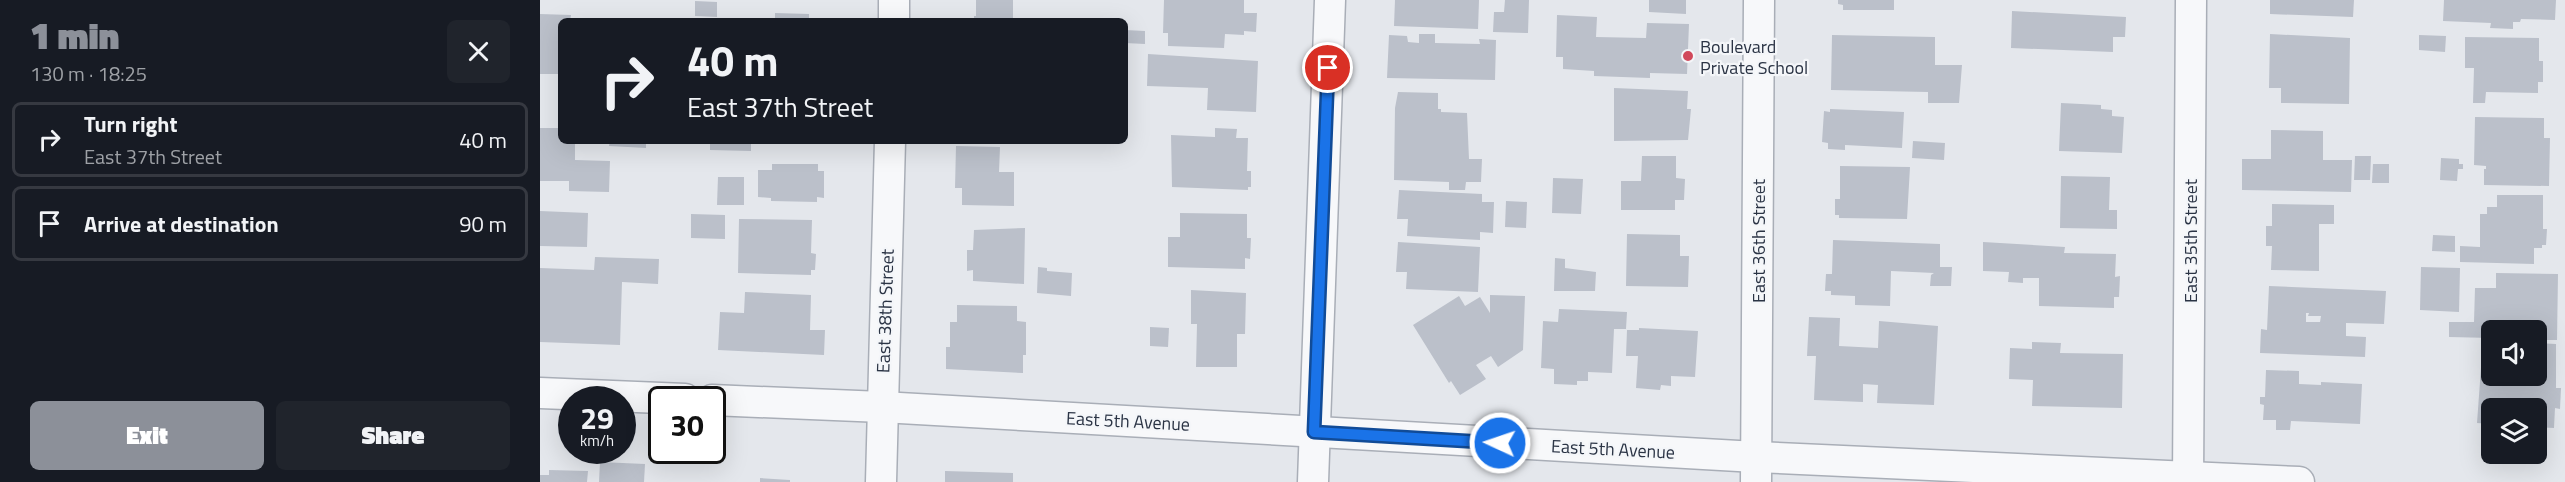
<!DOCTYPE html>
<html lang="en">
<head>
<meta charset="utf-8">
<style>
	:root { --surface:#171b24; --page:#20242c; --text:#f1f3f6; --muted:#9ea1a6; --line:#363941; --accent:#8c9099 }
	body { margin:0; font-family:"Titillium Web",sans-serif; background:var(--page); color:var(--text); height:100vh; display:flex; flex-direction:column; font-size:22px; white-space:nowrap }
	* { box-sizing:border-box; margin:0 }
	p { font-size:20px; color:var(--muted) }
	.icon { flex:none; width:33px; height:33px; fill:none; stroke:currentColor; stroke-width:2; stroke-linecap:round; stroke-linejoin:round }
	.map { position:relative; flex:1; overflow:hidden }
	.sheet { display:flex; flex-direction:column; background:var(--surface); width:540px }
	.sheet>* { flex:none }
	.banner { position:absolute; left:18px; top:18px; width:570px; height:126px; border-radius:9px; box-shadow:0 6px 24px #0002; background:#171b24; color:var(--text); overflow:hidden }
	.buttons { position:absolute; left:1941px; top:320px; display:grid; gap:12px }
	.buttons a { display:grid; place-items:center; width:66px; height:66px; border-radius:9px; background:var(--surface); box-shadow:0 6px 24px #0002; font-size:30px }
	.speed { position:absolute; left:18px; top:386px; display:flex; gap:12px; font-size:30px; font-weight:700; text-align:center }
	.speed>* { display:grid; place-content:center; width:78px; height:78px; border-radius:50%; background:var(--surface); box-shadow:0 6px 24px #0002; line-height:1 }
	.speed small { font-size:15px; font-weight:400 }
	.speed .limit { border:3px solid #111; border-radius:9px; background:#fff; color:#111 }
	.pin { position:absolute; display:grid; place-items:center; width:51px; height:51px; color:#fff; margin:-26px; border:3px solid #fff; border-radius:50%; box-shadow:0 2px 6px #0007 }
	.me { position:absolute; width:66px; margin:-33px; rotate:273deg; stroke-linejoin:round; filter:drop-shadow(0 0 4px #0008) }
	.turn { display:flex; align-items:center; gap:21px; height:126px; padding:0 30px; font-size:27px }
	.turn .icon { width:78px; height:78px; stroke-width:2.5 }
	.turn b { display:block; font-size:42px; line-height:51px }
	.round { display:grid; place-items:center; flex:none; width:63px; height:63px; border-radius:9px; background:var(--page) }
	.summary { display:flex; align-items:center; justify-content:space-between; height:102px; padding:0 30px }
	h1 { font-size:36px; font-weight:800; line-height:45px; color:var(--accent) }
	.button { display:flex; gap:12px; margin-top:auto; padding:12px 30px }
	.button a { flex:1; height:69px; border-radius:9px; background:var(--accent); color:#fff; font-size:24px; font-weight:800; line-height:69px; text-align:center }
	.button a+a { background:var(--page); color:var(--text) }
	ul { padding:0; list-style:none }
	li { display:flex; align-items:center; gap:18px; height:75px; margin:0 12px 9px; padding:0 18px; border:3px solid var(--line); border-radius:9px }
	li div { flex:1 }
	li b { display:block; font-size:22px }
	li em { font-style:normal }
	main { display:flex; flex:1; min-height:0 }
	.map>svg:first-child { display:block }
	.building { fill:#bbc0ca; fill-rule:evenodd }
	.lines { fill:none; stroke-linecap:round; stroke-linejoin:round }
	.minor-casing { stroke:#a9aeb7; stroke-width:33 }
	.minor { stroke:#f7f8fa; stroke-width:30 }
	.route-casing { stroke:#114b97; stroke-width:15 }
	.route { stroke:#1a73e8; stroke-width:10 }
	.poi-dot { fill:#d1495b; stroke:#f4f6f9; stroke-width:2 }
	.labels { text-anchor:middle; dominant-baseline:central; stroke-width:4.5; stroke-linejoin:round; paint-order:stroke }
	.poi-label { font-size:18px; fill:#2b3445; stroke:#f4f6f9; text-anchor:start }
	.street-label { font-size:18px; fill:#2b3445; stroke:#f4f6f9 }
</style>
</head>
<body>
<main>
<section class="sheet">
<div class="summary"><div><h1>1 min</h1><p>130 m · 18:25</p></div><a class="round"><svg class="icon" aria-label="close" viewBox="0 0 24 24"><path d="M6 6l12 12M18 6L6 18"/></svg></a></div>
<ul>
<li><svg class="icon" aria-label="right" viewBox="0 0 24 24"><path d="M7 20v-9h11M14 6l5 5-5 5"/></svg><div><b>Turn right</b><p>East 37th Street</p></div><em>40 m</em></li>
<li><svg class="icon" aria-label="arrive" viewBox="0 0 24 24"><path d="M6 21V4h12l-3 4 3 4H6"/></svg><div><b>Arrive at destination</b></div><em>90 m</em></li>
</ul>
<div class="button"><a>Exit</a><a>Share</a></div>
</section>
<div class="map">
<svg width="2025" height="482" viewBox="0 0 2025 482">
	<rect width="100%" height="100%" fill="#e4e7ec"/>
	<g class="building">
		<path d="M436,0H473V21H434V16H436Z"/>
		<path d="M624,0H704V13H717L716,32L704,31V35L685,34L684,48L628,46V33H623Z"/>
		<path d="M855,0H939L938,29L854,26Z"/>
		<path d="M965,0H989L988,33L953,32L954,12H964Z"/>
		<path d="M1109,0H1146V14L1109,12Z"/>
		<path d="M1298,0H1354V10H1303V5L1298,4Z"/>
		<path d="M1730,0H1814L1813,17L1730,14Z"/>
		<path d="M1904,0H2016L2015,20L1981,19L1980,22H1973V29L1950,28L1951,23L1903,21Z"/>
		<path d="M155,1L177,2V17L155,16Z"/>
		<path d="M1472,11L1586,17L1585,37H1573V52L1471,48Z"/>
		<path d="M235,13L269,14V21H235Z"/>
		<path d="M0,14L31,15L30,21H21V74H0Z"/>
		<path d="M1017,15L1057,17L1056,37L1106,38L1107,23L1149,24L1147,74L1110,73V78L1054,76V71L1023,69V57H1016Z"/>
		<path d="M585,30L605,31V44L585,43Z"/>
		<path d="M879,34H895V43L940,44L939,39L956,40L955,80L847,78L849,35L867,36L868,42L879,43Z"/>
		<path d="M1730,34L1810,38L1809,104L1741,103V88H1729Z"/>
		<path d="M1292,35L1395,37V65H1422L1419,103H1388V92L1291,90Z"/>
		<path d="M1879,35L1906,36L1905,52L1879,50Z"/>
		<path d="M1925,37L1999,38V61H2003V82H1998V93L1946,92L1945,103H1933L1934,68H1925Z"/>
		<path d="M608,54L718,61L716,112L667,110L668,88L607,86Z"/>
		<path d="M1074,88L1148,91L1147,109H1151L1148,140L1074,141Z"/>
		<path d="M858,92L898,93V109H901V112L927,113L929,159H942L941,182H926L925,190H909V182L854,180L855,108Z"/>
		<path d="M1521,103L1561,105V109L1572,110V116L1584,117L1582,153L1519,151Z"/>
		<path d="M1290,109L1364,112L1362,148L1305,145V150L1288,149V143L1282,142L1284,111L1290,112Z"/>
		<path d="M1935,117L2004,118V138H2010L2009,186L1944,185V169H1946V166L1934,165Z"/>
		<path d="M0,128H21V141H35V160L70,161L69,192L29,191V181H0Z"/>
		<path d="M675,128L697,129L696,138H708L707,171H711V187H708V190L632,187L631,135L675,137Z"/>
		<path d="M1731,130L1783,131V160H1812L1811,192L1702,190V159H1731Z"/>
		<path d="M70,141H106V148L69,146Z"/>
		<path d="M170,141H211V151L170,150Z"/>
		<path d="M220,141H273V144L219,143Z"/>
		<path d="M1373,141L1405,143L1404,160L1372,158Z"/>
		<path d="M416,146L460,147L459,172H474V206L422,205V188H415Z"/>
		<path d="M1102,156H1136V178L1145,179L1144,200H1135V210H1081V181H1101Z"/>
		<path d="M1815,156H1831L1830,180H1814Z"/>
		<path d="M1901,158L1919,159V164H1923V169H1918L1917,181L1900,180Z"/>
		<path d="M232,164H278V171H284V198L277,197V202L231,201V198L218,197V170H232Z"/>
		<path d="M1833,164H1849V183H1832Z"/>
		<path d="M1300,166L1370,167L1367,219L1299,218V215H1295V199H1300Z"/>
		<path d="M1521,176L1570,177L1569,210H1577V229L1520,228Z"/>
		<path d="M178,177H204V205H177Z"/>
		<path d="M1013,178L1043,179L1041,214L1012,213Z"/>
		<path d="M859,190L942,194V202H954L953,233L940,232V240L867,236L868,219H857Z"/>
		<path d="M1957,195H2003V229H2007L2006,245H2002V248H1994V264L1920,262V246L1940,247V214H1947V207H1957Z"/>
		<path d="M966,201L987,202L986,228L965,227Z"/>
		<path d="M1732,204L1794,205V224H1779V271L1731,270L1732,246H1726V226H1732Z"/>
		<path d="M0,211L48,213L47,247L0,246Z"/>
		<path d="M640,213L707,214V238H711L710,259L705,258V269L628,267V237H640Z"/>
		<path d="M151,214L185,215V239L151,238Z"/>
		<path d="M199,219L272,220L271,253L276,254L275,270H271V275L198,273Z"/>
		<path d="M485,228L484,284L433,281V270L427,271V250H433L434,230Z"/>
		<path d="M1087,234L1140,235V256H1149L1148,287L1086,286Z"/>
		<path d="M1893,235L1915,236V252L1892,251Z"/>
		<path d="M1293,240L1400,244V267H1412L1411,286H1390L1391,275L1394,273L1351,271L1350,306L1315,305V296L1291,295V291H1285L1286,274H1292Z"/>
		<path d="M858,242L940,247L938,292L866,289L867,272H856Z"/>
		<path d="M1443,242L1525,247L1524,253L1576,254L1575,277L1580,276L1579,297H1574V308L1499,306V278H1483V283L1468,282L1469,272L1443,271Z"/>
		<path d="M55,257L119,259L118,284L82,282L80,345L0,342V268L54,270Z"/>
		<path d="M1015,258L1025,259V268L1056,272L1055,291H1014Z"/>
		<path d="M498,267L507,268V271L532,273L531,296L497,293Z"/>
		<path d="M1881,267L1920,268L1919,312L1880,310Z"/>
		<path d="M1956,273L2018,274L2017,340H1996V330H1952V338L1909,337V322H1934L1935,288H1956Z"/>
		<path d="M1729,286L1846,291L1844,324L1806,323V336L1826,337L1825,357L1720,353L1721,329L1727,330ZM1766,313H1769L1768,316H1781L1780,322H1766Z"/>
		<path d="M651,290L706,293L705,334H697V367H656L657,324H651Z"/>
		<path d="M205,292L271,295L270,330H285L284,355L178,350L180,312L204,313Z"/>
		<path d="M950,295L985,296L983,350L958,367L951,356L936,365L946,379L920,395L911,381L909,383L873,325L919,296L925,306L940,297L950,313Z"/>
		<path d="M417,305L477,306V321L486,322V355H483V373L406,369V347H410V322H417Z"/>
		<path d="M1019,309L1087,312L1086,329H1074L1072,373L1048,372V381H1037V385L1014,384V369L1001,368L1003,321L1018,322Z"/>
		<path d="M1269,317L1300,318L1299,346L1338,348L1339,321L1398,326L1394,405L1337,403L1338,385L1323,384V402L1274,400L1276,356H1267Z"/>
		<path d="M610,327L629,328L628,347L610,346Z"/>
		<path d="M1099,328L1158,331L1155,377L1131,376V386L1121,385L1120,390L1096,388L1098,356H1086L1087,330H1099Z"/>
		<path d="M1943,340H1952V375H1996V343L2016,344V388H2021L2020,409L2015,408L2014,428L1996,427V408H1952V424L1937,423Z"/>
		<path d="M1492,342L1521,343L1520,353L1583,354L1582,408L1492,406L1493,380L1469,379L1470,348L1492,349Z"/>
		<path d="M1726,370L1759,371V384L1781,385V382L1822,384L1820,424L1751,421L1750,430H1736V420H1723L1724,405L1720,404V397H1725Z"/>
		<path d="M60,462L105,464L104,482H59Z"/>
		<path d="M9,470L48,471L47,482H0V475H9Z"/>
		<path d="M405,471L473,473V482H405Z"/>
		<path d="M220,478L250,480V482H220Z"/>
	</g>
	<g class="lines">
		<defs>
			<g id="minor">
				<path d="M354,21V0"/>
				<path d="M0,393L145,399"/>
				<path d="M172,400L342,407L1216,457L1759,482"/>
				<path d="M341,482L350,141"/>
				<path d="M773,482L790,0"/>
				<path d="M1216,482L1219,0"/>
				<path d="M1648,482L1651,0"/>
			</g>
		</defs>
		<use href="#minor" class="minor-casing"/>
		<use href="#minor" class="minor"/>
	</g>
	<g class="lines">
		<defs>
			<path id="route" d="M788,68L774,432L960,443"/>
		</defs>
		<use href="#route" class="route-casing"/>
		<use href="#route" class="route"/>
	</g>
	<circle class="poi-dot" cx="1148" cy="56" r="6"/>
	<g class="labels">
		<g class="poi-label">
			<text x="1160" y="46">Boulevard<tspan x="1160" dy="21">Private School</tspan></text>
		</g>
		<g class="street-label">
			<text transform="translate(1218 241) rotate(-90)">East 36th Street</text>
			<text transform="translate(1650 241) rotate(-90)">East 35th Street</text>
			<text transform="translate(345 311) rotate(-88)">East 38th Street</text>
			<text transform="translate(588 421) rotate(3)">East 5th Avenue</text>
			<text transform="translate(1073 449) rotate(3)">East 5th Avenue</text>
		</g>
	</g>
</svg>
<div class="buttons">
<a><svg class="icon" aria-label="sound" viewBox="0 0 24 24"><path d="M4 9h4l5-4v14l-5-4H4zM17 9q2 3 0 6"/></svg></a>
<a><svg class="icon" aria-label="layers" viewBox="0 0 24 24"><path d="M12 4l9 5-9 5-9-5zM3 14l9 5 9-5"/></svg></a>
</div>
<div class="speed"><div>29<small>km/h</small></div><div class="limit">30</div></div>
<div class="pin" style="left:788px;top:68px;background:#d93025"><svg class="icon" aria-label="arrive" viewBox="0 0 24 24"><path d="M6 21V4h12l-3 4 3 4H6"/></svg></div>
<svg class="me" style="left:960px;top:443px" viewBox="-20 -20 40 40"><circle r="17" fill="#1a73e8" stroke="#fff" stroke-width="3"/><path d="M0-11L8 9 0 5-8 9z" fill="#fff"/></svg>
<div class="banner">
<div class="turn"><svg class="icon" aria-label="right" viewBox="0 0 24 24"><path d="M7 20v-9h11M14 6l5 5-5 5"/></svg><div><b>40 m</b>East 37th Street</div></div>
</div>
</div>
</main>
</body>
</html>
